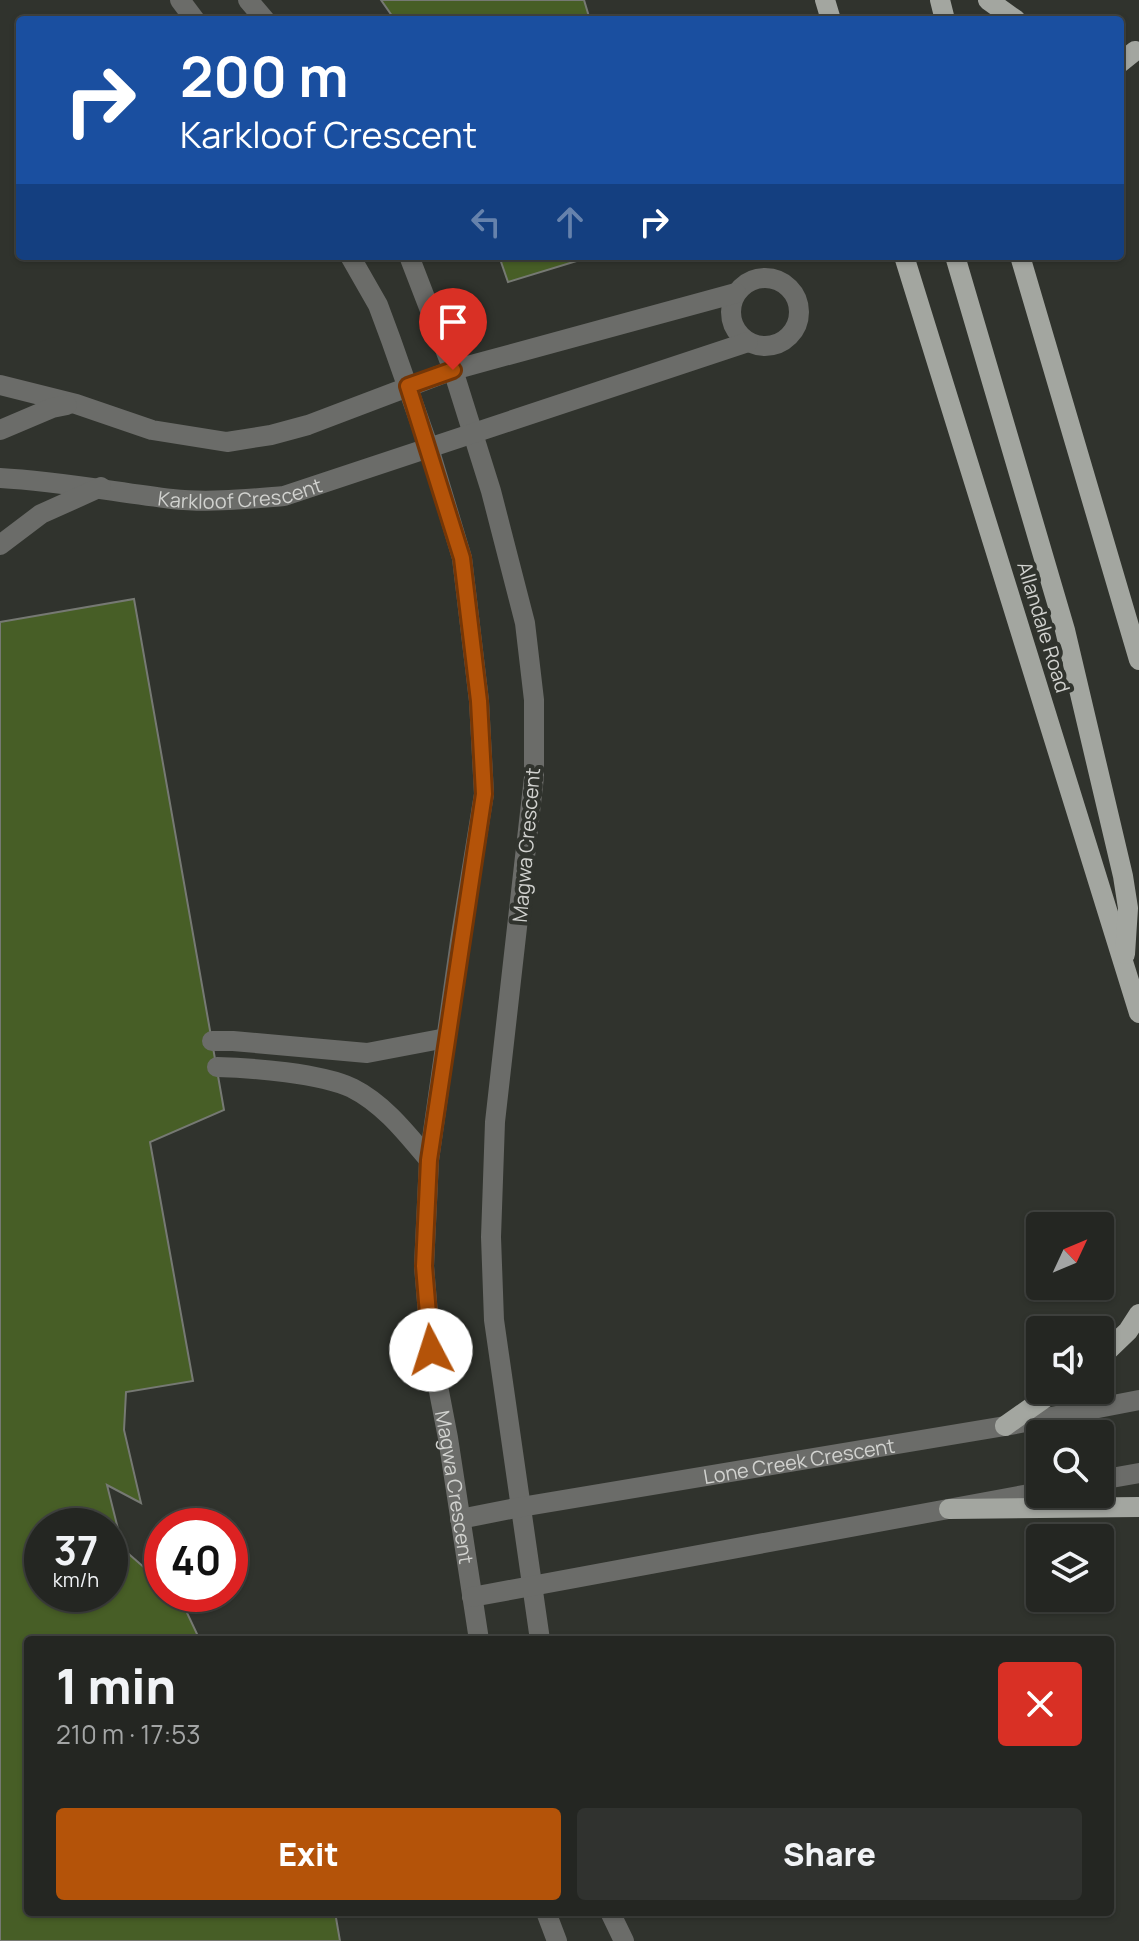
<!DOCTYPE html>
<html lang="en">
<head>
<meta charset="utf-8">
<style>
	:root { --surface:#242622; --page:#30322f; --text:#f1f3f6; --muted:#a3a5a5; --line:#414340; --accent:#b45309 }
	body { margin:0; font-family:Manrope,sans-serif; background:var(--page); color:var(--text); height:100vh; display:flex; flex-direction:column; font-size:30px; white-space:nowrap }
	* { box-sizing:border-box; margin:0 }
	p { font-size:26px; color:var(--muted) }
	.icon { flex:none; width:44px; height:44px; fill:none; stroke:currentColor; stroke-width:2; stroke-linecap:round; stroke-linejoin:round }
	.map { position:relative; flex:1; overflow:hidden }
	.side { position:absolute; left:24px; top:1636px; width:1090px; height:280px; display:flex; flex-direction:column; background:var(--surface); border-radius:8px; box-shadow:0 2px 6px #0004,0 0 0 2px var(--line) }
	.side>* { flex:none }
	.hud { position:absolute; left:16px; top:16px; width:1108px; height:244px; border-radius:8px; box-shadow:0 2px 6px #0004,0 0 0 2px var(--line); background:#1a4fa0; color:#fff; overflow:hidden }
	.needle { width:52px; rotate:46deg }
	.tools { position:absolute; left:1026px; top:1212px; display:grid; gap:16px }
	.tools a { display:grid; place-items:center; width:88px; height:88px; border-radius:8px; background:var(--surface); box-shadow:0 2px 6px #0004,0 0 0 2px var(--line); font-size:40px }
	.speed { position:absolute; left:24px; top:1508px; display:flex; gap:16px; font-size:40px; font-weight:700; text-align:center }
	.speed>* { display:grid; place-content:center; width:104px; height:104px; border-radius:50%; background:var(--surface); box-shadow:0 2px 6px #0004,0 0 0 2px var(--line); line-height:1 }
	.speed small { font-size:20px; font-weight:400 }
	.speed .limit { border:12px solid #d22; background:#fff; color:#111 }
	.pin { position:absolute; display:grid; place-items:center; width:68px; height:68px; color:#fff; margin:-82px -34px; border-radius:50% 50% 50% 0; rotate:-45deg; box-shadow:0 0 8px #0007 }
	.pin .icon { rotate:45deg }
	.me { position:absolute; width:88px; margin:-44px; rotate:355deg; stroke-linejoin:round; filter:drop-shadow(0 0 6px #0008) }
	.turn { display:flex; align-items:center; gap:28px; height:168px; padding:0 32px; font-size:36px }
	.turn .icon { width:104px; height:104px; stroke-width:2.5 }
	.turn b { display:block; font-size:56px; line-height:68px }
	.lanes { display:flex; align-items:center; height:76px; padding:0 32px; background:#0003; justify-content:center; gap:40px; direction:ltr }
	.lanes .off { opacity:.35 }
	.round { display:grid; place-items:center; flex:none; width:84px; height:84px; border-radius:8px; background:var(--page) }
	.headline { display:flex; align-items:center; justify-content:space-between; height:136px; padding:0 32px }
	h1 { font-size:48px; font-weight:800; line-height:60px }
	.action { display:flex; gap:16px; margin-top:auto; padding:16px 32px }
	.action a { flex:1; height:92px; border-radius:8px; background:var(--accent); color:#fff; font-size:32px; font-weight:800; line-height:92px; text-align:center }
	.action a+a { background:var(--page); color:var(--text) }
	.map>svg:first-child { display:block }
	.building { fill:#475e26; stroke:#767973; stroke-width:2; fill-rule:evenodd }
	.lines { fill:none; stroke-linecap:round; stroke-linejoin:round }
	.minor { stroke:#6b6c69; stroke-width:20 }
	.major { stroke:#a3a6a0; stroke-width:20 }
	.route-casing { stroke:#753606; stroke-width:20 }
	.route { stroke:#b45309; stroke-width:14 }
	.labels { text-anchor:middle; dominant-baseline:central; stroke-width:8; stroke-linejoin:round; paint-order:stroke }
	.street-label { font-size:20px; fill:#d1d2cf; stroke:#30332d }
</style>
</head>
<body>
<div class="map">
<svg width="1139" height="1941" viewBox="0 0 1139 1941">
	<rect width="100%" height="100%" fill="#30332d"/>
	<g class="building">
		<path d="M381,0H584L590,20H395Z"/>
		<path d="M499,256H593L508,282Z"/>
		<path d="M134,599L224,1110L150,1142L193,1381L126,1392L124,1430L141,1503L107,1485L123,1549L162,1583V1594H175L180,1598L198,1636L197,1640H28V1912H335L340,1941H0V622ZM42,1526H110V1594H42Z"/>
	</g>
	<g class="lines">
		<g class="minor">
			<path d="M180,0L195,20"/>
			<path d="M248,0L265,20"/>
			<path id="s1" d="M350,256L378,305L391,340L429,448L462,558L479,701L484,794L460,941L429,1160L424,1266L431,1350L448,1438L479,1640"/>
			<path d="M409,256L453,370L491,491L525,623L534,700V777L495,1122L491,1237L494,1320L540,1640"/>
			<circle cx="765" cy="312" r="34"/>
			<path d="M0,385L76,404L152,430L227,442L271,435L308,425L453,370L736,293"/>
			<path d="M0,430L52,408L67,405"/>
			<path id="s2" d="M0,478C58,481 114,492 172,499C209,503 247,499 284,496L748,342"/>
			<path d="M0,545L41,514L101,487"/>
			<path d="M212,1041H233L367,1053L446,1038"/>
			<path d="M217,1067C253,1068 320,1073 352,1088C384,1104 407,1134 429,1160"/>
			<path d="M1100,1480L1139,1473"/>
			<path id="s3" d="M460,1519L521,1507L1005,1426L1139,1400"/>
			<path d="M472,1597L1040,1492"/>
			<path d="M546,1912L557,1941"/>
			<path d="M610,1912L624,1941"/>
		</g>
		<g class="major">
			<path d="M825,0L831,20"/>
			<path d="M940,0L945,20"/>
			<path d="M988,0L1016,20"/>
			<path d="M1120,63L1135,51"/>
			<path d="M904,256L1139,1013"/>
			<path d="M955,256L1065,630L1123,876L1128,908L1125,954"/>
			<path d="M1020,256L1139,660"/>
			<path d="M1100,1358L1128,1331L1139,1314"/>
			<path d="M1005,1426L1056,1390"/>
			<path d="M949,1509L1139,1507"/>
		</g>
	</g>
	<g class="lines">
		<defs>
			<path id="route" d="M431,1350L424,1266L429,1160L484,794L479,701L462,558L408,386L453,370"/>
		</defs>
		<use href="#route" class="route-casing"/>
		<use href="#route" class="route"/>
	</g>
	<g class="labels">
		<g class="street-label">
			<text stroke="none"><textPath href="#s2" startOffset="242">Karkloof Crescent</textPath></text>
			<text transform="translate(1044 627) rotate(73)">Allandale Road</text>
			<text transform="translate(526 845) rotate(-85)">Magwa Crescent</text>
			<text stroke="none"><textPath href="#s3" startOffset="344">Lone Creek Crescent</textPath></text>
			<text stroke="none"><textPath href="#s1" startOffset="1260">Magwa Crescent</textPath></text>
		</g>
	</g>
</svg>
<div class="tools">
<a><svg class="needle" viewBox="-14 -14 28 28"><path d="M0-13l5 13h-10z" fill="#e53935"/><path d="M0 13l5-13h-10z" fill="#a3a5a5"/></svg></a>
<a><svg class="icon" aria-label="sound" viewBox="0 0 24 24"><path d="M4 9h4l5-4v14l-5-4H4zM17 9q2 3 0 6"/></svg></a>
<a><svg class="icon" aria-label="search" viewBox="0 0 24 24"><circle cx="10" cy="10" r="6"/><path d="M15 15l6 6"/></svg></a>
<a><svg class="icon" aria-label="layers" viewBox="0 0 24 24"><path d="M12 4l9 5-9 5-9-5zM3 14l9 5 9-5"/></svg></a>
</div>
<div class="speed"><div>37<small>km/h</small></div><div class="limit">40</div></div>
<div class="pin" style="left:453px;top:370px;background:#d93025"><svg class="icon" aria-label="arrive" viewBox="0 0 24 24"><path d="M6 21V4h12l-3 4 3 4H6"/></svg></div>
<svg class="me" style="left:431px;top:1350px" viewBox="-20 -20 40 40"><circle r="19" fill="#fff"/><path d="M0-13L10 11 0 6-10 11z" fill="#b45309"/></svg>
<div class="hud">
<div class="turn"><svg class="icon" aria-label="right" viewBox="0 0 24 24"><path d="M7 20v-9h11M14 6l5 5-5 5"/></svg><div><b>200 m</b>Karkloof Crescent</div></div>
<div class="lanes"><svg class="icon off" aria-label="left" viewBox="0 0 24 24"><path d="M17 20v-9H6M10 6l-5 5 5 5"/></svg><svg class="icon off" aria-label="ahead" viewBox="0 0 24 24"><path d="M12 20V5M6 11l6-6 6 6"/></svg><svg class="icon" aria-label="right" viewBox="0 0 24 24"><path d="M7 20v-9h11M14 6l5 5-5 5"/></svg></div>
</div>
<section class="side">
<div class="headline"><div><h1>1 min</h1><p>210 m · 17:53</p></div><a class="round" style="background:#d93025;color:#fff"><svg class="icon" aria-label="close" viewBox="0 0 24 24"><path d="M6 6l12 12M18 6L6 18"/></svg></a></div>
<div class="action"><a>Exit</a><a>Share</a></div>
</section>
</div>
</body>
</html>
